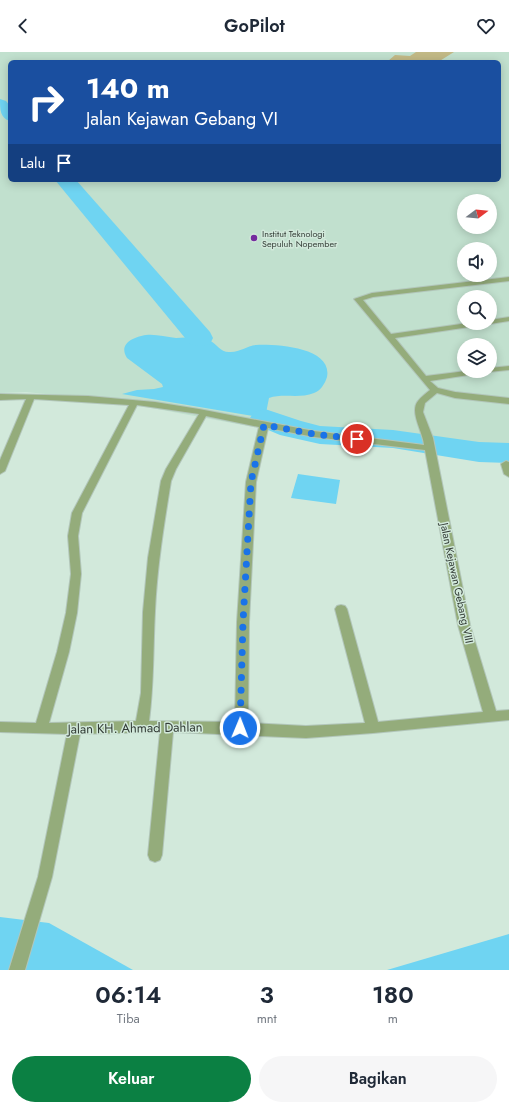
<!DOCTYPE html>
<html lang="id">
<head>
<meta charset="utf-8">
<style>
	:root { --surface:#fff; --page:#f6f6f7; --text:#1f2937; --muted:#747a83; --accent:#0b8043 }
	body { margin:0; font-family:Jost,sans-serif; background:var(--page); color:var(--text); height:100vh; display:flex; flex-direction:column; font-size:15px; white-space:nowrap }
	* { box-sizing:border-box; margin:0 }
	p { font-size:13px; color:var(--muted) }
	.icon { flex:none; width:22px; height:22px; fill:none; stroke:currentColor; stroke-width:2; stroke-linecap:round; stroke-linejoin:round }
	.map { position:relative; height:918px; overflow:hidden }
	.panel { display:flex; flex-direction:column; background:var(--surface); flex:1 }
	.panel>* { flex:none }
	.top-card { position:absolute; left:8px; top:8px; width:493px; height:122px; border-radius:6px; box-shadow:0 2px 10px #0003; background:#1a4fa0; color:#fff; overflow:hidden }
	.needle { width:26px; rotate:74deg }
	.fabs { position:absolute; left:457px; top:142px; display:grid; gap:8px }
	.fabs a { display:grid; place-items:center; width:40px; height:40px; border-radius:50%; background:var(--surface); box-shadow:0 2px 10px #0003; font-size:20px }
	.pin { position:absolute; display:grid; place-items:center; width:34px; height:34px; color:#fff; margin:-17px; border:2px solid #fff; border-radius:50%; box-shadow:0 1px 4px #0007 }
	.me { position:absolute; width:44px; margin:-22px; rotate:1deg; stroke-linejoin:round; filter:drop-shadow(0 0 3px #0008) }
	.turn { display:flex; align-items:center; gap:14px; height:84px; padding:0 12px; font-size:18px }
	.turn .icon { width:52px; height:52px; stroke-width:2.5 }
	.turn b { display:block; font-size:28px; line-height:34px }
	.then { display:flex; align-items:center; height:38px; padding:0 12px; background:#0003; gap:8px; font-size:15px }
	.eta { display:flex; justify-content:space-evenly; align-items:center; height:68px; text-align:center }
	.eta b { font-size:24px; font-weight:600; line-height:28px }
	.button { display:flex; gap:8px; margin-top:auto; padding:8px 12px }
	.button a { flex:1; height:46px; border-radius:24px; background:var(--accent); color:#fff; font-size:16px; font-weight:600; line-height:46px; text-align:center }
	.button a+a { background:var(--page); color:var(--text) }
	header { display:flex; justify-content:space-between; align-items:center; height:52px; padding:0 12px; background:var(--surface); font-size:18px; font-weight:600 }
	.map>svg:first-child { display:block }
	.built { fill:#c1e0ce; fill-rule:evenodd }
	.green { fill:#c2b986 }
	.water { fill:#6fd4f2 }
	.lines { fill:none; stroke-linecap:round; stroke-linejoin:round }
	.river { fill:#6fd4f2; fill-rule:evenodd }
	.minor-casing { stroke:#b2c6ba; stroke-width:2 }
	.minor { fill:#94ac7b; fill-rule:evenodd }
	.route { stroke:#1a73e8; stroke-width:7; stroke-dasharray:0 12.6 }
	.poi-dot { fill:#742b9e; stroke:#d2e9db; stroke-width:1.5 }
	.labels { text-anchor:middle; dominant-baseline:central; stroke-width:3; stroke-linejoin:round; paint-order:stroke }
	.far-poi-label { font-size:9px; fill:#333c36; stroke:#d2e9db; text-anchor:start }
	.street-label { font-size:11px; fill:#333c36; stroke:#d2e9db }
	.near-street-label { font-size:13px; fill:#333c36; stroke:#d2e9db }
</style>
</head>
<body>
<header><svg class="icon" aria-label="back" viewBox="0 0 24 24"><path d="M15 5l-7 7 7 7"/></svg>GoPilot<svg class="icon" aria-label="heart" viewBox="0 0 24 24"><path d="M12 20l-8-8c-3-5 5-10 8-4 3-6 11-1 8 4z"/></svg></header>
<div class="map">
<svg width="509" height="918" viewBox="0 0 509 918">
	<rect width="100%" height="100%" fill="#d2e9db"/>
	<path class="built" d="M0,0H509V393L427,387L286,381L114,349L26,340L0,341ZM10,10H499V128H10ZM464,149H490V175H464ZM464,197H490V223H464ZM464,245H490V271H464ZM464,293H490V319H464Z"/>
	<path class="green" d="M416,0H454L438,10L388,9L395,3L410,4Z"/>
	<g class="water">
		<path d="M146,283C157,282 165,285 176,286C187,286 198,283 209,288C217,292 220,300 229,300C239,301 246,294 256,293C275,292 333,295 327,325C325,332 320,339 314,341C299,347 283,341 269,346L265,366L122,342L137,338L154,337L163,335L162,332L127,306C118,292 133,285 146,283Z"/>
		<path d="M298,422L340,428L336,452L291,446Z"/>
		<path d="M0,865L49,871L133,918H0Z"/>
		<path d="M509,882V918H387Z"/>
	</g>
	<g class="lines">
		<g class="river">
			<path d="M0,47L6,49L10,54V69C0,66 0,58 0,47Z"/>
			<path d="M55,128H76L210,280L213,286L210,292L200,294L190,292Z"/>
			<path d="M265,357L301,369L320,374L393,378L479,390L509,391V411L479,410L393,396L320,392L280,383L254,372L250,366L254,360Z"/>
		</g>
		<defs>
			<g id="minor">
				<path d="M509,225V229L373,245L363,248L391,282L468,271H487L483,273L395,286L426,324L466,319H490V316L509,314V318L488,320L430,329L438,336L455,340L509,346V352L455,346L437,341L425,351L423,360L433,386L470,573L496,659L509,658V668L373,681L306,686L173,680L162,803L160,808L155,810L150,808L148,803L160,680L80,682L52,825L25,918H9L38,825L67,682L0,680V670L36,671L57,600L66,561L71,522L68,484L72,461L129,353L34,347L5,419L0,422V408L26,347L0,348V342L88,344L155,350L199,357L314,379L424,393C423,380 409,360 418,349C421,345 426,341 430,338L354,247L372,241ZM137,353L199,362L166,417L161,429L148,506L143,560L141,641L136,669L49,671L69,600L77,561L81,522L78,484L82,461ZM206,364L259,375L246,430L237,570L235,670L149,669C154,632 153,596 155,559C157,515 164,472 171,429L176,417ZM268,376L314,385L425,398L458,573L483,660L378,670L347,557L345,554L341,553L337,554L335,557L365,671L306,674L248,671L249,570L256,430Z"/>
				<path d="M509,265V269L490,272L487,271H490V268Z"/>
				<path d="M506,409L509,410V425L504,422L501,412Z"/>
			</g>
		</defs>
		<use href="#minor" class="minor-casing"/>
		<use href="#minor" class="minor"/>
	</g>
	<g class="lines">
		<path class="route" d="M240,676L243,570L251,430L264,373L314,382L357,387"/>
	</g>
	<circle class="poi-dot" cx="254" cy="186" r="4"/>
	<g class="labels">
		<g class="far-poi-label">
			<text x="262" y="181">Institut Teknologi<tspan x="262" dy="10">Sepuluh Nopember</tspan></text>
		</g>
		<g class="street-label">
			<text transform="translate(457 531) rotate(78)">Jalan Kejawan Gebang VIII</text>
		</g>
		<g class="near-street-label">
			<text transform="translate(135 676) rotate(-1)">Jalan KH. Ahmad Dahlan</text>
		</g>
	</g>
</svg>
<div class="fabs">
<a><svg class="needle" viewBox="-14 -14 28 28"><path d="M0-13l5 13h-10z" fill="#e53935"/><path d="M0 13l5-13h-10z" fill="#747a83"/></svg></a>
<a><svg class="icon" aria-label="sound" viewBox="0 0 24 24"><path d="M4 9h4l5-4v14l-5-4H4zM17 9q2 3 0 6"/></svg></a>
<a><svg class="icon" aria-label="search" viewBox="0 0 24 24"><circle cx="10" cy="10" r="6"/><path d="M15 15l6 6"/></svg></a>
<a><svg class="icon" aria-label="layers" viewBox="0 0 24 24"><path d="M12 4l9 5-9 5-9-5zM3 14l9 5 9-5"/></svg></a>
</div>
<div class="pin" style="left:357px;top:387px;background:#d93025"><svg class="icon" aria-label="arrive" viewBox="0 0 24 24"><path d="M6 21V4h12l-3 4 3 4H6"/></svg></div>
<svg class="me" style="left:240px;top:676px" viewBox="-20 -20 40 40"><circle r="17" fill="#1a73e8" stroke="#fff" stroke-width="3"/><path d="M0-11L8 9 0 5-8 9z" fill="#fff"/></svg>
<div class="top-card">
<div class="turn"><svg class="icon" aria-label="right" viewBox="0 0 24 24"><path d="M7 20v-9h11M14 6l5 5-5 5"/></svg><div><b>140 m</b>Jalan Kejawan Gebang VI</div></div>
<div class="then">Lalu<svg class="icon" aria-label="arrive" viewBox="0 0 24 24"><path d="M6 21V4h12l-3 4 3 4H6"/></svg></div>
</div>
</div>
<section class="panel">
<div class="eta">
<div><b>06:14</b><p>Tiba</p></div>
<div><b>3</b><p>mnt</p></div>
<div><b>180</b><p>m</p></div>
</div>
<div class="button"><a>Keluar</a><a>Bagikan</a></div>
</section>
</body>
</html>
